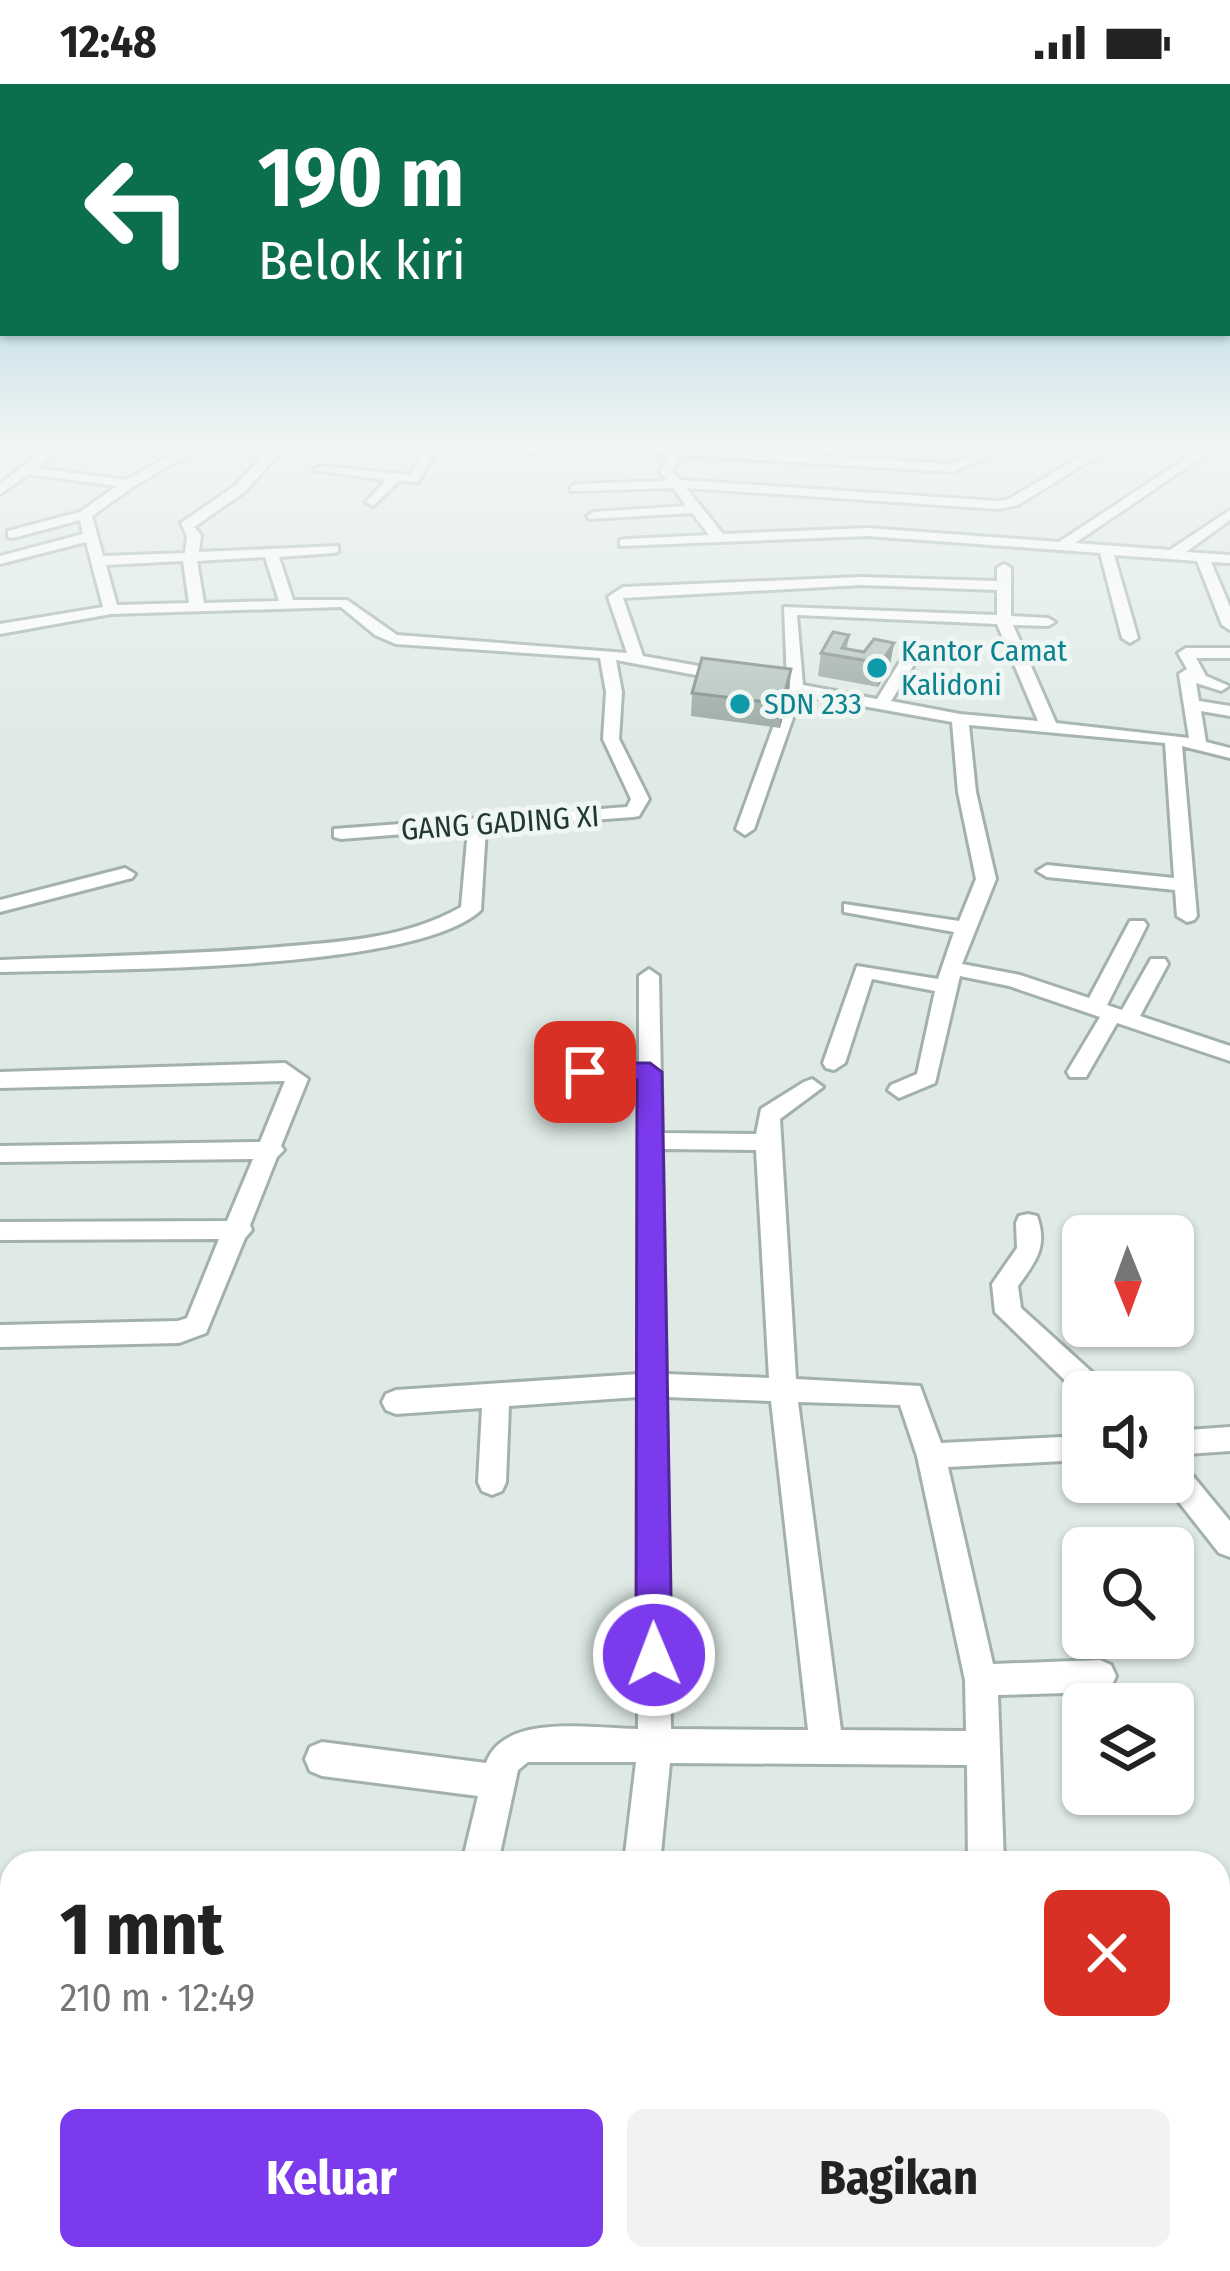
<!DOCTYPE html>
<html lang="id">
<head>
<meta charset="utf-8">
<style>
	:root { --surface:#fff; --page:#f2f2f2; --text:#222; --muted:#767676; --accent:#7c3aed }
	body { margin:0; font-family:"Fira Sans Condensed",sans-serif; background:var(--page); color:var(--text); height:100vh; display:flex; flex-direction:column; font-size:45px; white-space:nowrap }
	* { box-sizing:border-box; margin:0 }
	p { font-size:39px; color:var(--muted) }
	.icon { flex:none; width:66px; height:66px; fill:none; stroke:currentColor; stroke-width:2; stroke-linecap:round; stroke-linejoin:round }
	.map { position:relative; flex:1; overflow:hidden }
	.drawer { position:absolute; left:0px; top:1767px; width:1230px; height:420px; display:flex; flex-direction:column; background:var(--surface); border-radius:36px 36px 0 0; box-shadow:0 3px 9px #0004 }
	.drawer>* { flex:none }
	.guide { position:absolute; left:0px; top:0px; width:1230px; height:252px; box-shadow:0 3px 9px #0004; background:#0b6e4f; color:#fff; overflow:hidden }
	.needle { width:78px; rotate:179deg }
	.buttons { position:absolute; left:1062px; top:1131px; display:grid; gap:24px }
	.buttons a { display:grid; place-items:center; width:132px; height:132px; border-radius:18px; background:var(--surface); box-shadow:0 3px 9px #0004; font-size:60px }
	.pin { position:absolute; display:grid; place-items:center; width:102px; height:102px; color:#fff; margin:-51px; border-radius:24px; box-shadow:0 6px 18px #0006 }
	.me { position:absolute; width:132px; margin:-66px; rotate:359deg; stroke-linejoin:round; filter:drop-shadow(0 0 9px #0008) }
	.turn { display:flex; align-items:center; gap:42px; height:252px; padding:0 60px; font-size:54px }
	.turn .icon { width:156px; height:156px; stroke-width:2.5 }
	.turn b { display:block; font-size:84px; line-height:102px }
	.round { display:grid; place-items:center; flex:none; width:126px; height:126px; border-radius:18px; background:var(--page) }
	.headline { display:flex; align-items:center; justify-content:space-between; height:204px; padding:0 60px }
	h1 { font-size:72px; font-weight:700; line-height:90px }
	.cta { display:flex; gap:24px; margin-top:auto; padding:24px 60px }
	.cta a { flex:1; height:138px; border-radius:18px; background:var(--accent); color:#fff; font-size:48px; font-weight:700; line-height:138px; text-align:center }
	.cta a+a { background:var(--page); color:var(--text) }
	.status { display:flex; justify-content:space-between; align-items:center; height:84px; padding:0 60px; background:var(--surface); direction:ltr }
	.status svg { height:33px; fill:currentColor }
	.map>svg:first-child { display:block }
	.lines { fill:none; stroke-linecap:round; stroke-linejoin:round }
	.minor-casing { stroke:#a2b1ac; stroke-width:6 }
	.minor { fill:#fff; fill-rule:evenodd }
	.wall { fill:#9ba9a3 }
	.shaded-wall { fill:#7e8985 }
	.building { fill:#b4c4be; stroke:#7e8985; stroke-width:3 }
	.route { fill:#7c3aed; stroke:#51269a; stroke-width:3 }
	.culture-dot { fill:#0f9aa8; stroke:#eff6f3; stroke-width:4.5 }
	.labels { text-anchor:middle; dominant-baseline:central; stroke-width:10; stroke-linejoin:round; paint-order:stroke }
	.far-culture-label { font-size:30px; fill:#0d838f; stroke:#eff6f3; text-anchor:start }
	.far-street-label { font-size:30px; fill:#213932; stroke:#eff6f3 }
</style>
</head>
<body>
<div class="status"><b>12:48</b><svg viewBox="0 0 49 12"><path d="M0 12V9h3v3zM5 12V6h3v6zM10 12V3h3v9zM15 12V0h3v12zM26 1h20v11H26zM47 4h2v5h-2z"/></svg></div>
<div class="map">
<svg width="1230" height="2187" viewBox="0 0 1230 2187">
	<rect width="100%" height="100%" fill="#dfeae5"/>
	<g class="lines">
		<defs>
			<g id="minor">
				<path d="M48,363H62L37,384L126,396L186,363H201L133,403L92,432L103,472L185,469L187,452L181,439L236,401L264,371L262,363H274L276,372L246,407L194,443L201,451L199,468L338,462V468L333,469L279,473L293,516H347L397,551L627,569L608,513L623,503L861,493L997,497V484L1004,480L1011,484V532L1048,534L1055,538L1048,542L1013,541L1056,639L1189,654L1179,590L1187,585L1178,569L1186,564H1230V574H1196L1206,592L1229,602L1221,607L1196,599L1199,617L1230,622V632L1201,627L1206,658L1230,664V674L1182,662L1197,832L1194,836L1187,838L1177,832L1175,806L1047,793L1037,787L1047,781L1174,794L1165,659L969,641L976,708L996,795L962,880L1020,891L1089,914L1130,837H1144L1147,841L1107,921L1122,926L1151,875H1165L1168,880L1140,932L1230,962V977L1117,939L1086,993H1070L1067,988L1100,933L1009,902L960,892L935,999L899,1014L888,1006L891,1001L917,990L935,907L872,895L845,979L834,986L826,984L823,979L857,882L938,895L954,848L844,828V820L959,837L976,795L958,708L952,638L801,611L754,745L745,751L736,745L786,608L616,576L622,608L619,655L649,715L639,732L633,733L486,744L481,826C416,888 98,885 0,888V876C94,872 187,871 280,863C342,858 407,854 461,823L468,745L341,755L334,753V745L627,723L631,715L603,655L606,608L600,574L396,560L375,551L341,523L111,530L0,550V540L103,523L86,458L0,480V472L83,450L80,436L13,454L8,453V447L80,428L117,402L29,390L0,410V400ZM265,473L279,517L204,519L197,477ZM183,477L189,519L117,521L106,481ZM861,501L997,506V531L784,523L787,598L643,572L623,514ZM797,531L997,540L1038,637L960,630L891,617L915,579L907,574L901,576L877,615L803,601Z"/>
				<path d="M427,363L438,365L418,398L399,397L373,422L366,418L386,396L314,386L320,382L410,391Z"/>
				<path d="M526,363H538L540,367L530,370Z"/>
				<path d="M612,363H681L951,380L990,363H1006L953,388L681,371L672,387L680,396L998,417L1009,415L1097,363H1112L1018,421L998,425L686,404L723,450L867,444L1059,458L1203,363H1217L1075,459L1170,466L1230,426V436L1186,468L1230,471V479L1211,478L1230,523V546L1222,541L1197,477L1114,471L1138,554L1130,559L1122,554L1100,469L867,452L620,462V456L625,455L709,451L692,429L589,435L587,432L594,428L686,422L673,404L571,407L570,404L576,400L667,397L660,387L670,370Z"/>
				<path d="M125,784L135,790L132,794L0,828V816Z"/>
				<path d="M649,885L659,892L662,1049L756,1050L761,1025L804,998L812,995L823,1003L780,1035L796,1295L920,1302L941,1359L1083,1352V1376L948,1383L993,1580L1100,1576L1111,1581L1116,1592L1111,1603L1100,1608L998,1611L1004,1779H968L967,1681L670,1679L660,1779H624L636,1678H528L518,1686L498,1779H462L478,1712L322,1692L310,1687L305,1675L310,1663L322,1658L486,1679C504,1628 593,1645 638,1645V1313L509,1322L506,1398L502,1407L492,1411L482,1407L478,1398L482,1324L396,1330L386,1326L382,1318L386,1310L396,1306L639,1290V996H554L543,988L554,980H639V892ZM662,1065L756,1066L769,1294L666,1290ZM666,1313L771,1317L808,1646L671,1645ZM798,1318L900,1321L917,1372L965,1596L966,1647L841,1646Z"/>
				<path d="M285,979L308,995L281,1062L284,1066L277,1073L250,1141L252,1146L245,1154L206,1249L179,1259L0,1263V1241L178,1237L187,1234L219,1155L0,1156V1138L227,1137L253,1075L0,1078V1062L260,1058L285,997L0,1004V988Z"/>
				<path d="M1028,1130L1037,1132C1048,1163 1036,1177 1018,1202L1021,1224L1105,1300L1109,1308H1083V1314L995,1228L992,1200L1017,1164L1016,1139L1019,1132Z"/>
				<path d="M1230,1343V1367L1173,1371V1347Z"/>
				<path d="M1173,1376L1183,1380L1230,1437V1473L1219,1469L1163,1398H1173Z"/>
				<path d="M1218,1866L1230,1869V1905L1218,1902Z"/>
				<path d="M35,2175H77L73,2187H31Z"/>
				<path d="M969,2175H1011L1012,2187H970Z"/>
			</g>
		</defs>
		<use href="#minor" class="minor-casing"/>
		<use href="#minor" class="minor"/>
	</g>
	<g class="wall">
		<path d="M849,551L847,565L890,582L878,603L818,592L821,569Z"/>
		<path d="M791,585L789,609L780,644L691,632L692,609Z"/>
	</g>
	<g class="shaded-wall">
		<path d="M894,559L890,582L878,603L881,579Z"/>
		<path d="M791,585L789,609L780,644L782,620Z"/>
	</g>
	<g class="building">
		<path d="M833,548L849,551L842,564L864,568L874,555L894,559L881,579L821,569Z"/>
		<path d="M702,574L791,585L782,620L692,609Z"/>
	</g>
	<linearGradient id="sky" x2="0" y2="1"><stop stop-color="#82badd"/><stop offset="0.54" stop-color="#f1f6f3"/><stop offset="1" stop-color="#f1f6f3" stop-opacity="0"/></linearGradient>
	<rect width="1230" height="669" fill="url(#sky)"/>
	<path class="route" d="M585,979H650L662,988L672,1571L667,1584L654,1589L642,1584L636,1571L637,996L576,994V982Z"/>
	<g class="culture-dot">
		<circle cx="877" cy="584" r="12"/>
		<circle cx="740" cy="620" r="12"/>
	</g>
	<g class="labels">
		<g class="far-culture-label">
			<text x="901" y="567">Kantor Camat<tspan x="901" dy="34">Kalidoni</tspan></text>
			<text x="764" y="620">SDN 233</text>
		</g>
		<g class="far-street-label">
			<text transform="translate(500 739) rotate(-4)">GANG GADING XI</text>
		</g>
	</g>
</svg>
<div class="buttons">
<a><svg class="needle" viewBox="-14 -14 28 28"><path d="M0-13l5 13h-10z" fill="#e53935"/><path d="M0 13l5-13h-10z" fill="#767676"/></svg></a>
<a><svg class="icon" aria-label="sound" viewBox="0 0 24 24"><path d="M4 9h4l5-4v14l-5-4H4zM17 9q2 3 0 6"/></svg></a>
<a><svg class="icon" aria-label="search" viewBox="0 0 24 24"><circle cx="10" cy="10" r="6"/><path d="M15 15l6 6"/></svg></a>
<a><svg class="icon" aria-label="layers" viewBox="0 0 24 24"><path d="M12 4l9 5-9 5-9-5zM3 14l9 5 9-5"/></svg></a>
</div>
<div class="pin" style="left:585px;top:988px;background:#d93025"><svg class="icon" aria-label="arrive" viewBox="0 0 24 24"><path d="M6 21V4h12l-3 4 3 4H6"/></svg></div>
<svg class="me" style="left:654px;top:1571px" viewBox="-20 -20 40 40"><circle r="17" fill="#7c3aed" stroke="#fff" stroke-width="3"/><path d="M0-11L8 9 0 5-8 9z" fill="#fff"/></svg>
<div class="guide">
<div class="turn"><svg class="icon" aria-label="left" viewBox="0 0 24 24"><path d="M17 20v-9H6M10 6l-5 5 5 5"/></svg><div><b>190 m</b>Belok kiri</div></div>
</div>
<section class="drawer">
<div class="headline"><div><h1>1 mnt</h1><p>210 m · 12:49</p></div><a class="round" style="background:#d93025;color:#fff"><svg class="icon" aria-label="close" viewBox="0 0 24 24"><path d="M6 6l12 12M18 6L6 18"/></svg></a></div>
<div class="cta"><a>Keluar</a><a>Bagikan</a></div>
</section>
</div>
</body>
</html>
